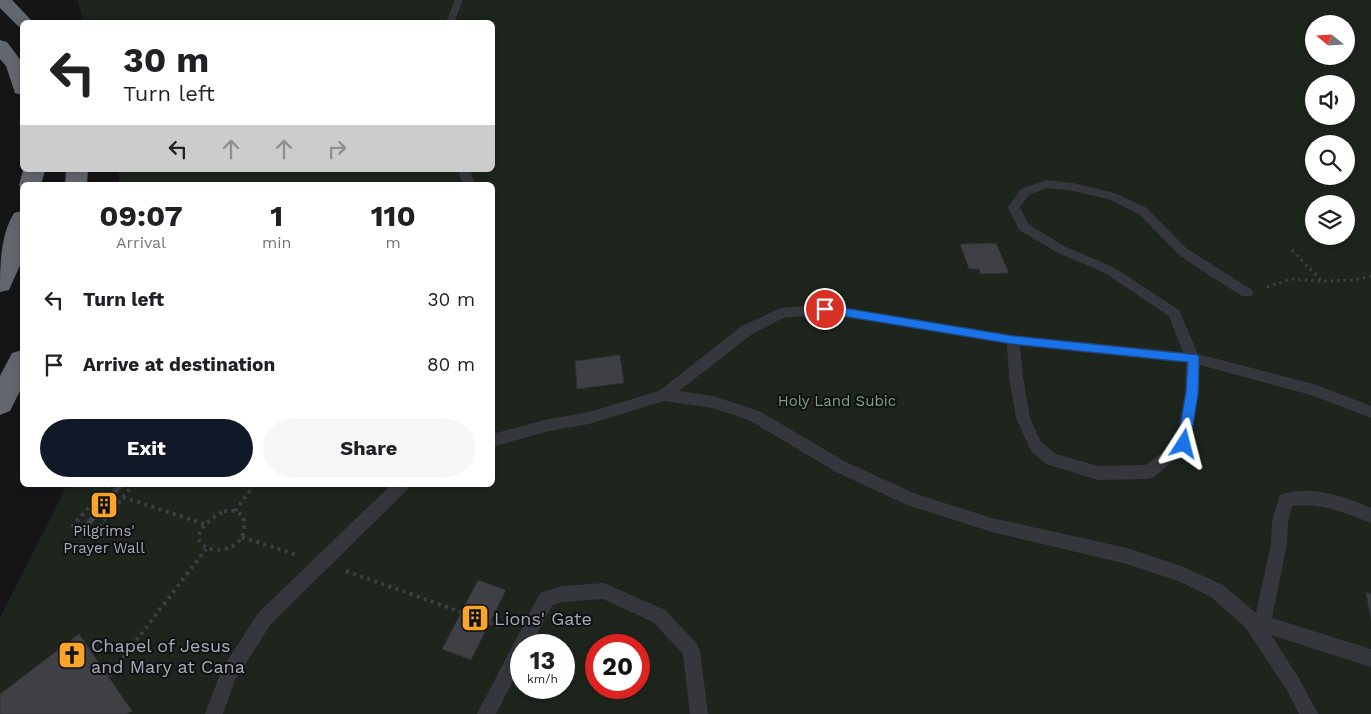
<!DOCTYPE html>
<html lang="en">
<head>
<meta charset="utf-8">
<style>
	:root { --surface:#fff; --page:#f6f6f6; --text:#202124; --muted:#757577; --accent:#111827 }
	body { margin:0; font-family:"Work Sans",sans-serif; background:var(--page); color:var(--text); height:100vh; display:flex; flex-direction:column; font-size:19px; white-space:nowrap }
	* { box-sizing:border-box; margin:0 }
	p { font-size:16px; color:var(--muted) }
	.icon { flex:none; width:28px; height:28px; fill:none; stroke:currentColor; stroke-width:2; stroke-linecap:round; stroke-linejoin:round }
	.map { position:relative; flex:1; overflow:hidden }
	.side { position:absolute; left:20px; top:182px; width:475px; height:305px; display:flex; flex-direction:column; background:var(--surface); border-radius:8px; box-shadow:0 2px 8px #0003 }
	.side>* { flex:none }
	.banner { position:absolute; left:20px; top:20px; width:475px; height:152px; border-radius:8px; box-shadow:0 2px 8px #0003; background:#fff; color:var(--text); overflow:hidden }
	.needle { width:32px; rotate:288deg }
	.buttons { position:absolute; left:1305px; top:15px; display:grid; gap:10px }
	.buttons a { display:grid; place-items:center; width:50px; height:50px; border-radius:50%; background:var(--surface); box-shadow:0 2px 8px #0003; font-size:25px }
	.speed { position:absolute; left:510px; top:634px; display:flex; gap:10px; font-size:25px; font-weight:700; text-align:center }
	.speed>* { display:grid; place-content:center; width:65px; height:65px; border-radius:50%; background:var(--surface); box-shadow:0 2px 8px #0003; line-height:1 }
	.speed small { font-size:12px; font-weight:400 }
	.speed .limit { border:8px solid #d22; background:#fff; color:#111 }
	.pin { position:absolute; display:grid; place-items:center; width:42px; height:42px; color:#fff; margin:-21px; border:2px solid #fff; border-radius:50%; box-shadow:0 1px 5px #0007 }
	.me { position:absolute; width:55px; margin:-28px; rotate:9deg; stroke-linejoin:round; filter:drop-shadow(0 0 4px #0008) }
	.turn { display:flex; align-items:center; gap:18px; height:105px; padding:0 20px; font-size:22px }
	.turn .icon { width:65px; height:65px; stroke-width:2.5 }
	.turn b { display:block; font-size:35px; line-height:42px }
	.lanes { display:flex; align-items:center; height:48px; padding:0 20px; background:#0003; justify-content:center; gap:25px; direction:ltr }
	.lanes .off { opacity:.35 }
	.eta { display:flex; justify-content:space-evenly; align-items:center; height:85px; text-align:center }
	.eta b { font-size:30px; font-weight:700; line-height:35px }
	.action { display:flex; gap:10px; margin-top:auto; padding:10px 20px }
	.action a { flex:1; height:58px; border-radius:30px; background:var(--accent); color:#fff; font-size:20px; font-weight:700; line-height:58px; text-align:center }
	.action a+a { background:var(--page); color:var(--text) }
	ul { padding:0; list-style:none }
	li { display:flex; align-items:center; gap:15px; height:65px; padding:0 20px }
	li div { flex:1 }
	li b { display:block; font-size:19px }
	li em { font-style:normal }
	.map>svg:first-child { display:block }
	.green { fill:#1d251d; fill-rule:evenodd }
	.building { fill:#3f4044; stroke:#2f2f33 }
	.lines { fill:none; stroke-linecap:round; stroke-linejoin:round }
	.path-far1 { stroke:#3c3e43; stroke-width:3; stroke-dasharray:2.5 4; stroke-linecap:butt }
	.path { stroke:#3c3e43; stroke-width:4; stroke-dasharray:3 4.5; stroke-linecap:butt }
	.service { fill:#36373c; fill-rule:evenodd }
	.motorway { fill:#62666d; fill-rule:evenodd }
	.route { fill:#1a73e8; stroke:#114b97 }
	.labels { text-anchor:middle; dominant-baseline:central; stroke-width:4; stroke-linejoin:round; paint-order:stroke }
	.park-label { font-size:15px; fill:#7da47c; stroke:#101012 }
	.poi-label { font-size:15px; fill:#a6adb8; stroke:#101012 }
	.near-poi-label { font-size:18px; fill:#a6adb8; stroke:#101012; text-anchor:start }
</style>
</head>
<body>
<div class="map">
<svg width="1371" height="714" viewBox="0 0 1371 714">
	<rect width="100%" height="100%" fill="#151517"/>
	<path class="green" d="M77,0H1371V714H0V618L67,485H492V185H119V170H492V22H84ZM1314,24H1346V56H1314ZM1314,84H1346V116H1314ZM1314,144H1346V176H1314ZM1314,204H1346V236H1314ZM521,645H564V688H521ZM596,645H639V688H596Z"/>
	<g class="building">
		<path d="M996,243L1009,273L980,274L979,269H969L960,244Z"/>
		<path d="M620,355L624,383L577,389L575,361Z"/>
		<path d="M117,485H124L90,526L84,524Z"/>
		<path d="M478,580L506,590L471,660L442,649Z"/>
		<path d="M1366,592L1371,594V621Z"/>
		<path d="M79,634L132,711L127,714H0V694Z"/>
	</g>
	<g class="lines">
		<g class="path-far1">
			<path d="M1292,250L1322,281"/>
			<path d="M1267,287L1291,279L1322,281L1355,280L1371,276"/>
		</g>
		<g class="path">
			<path d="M108,485L71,528L92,535L133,485"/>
			<path d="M123,497L204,524"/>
			<path d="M224,511H235L243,516C256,571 153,551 224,511Z"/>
			<path d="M235,511L254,485"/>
			<path d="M242,537L297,555"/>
			<path d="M346,571L461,612"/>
			<path d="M490,623L504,628"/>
			<path d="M109,676L206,549"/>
		</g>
		<g class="service">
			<path d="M455,0H463L454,22H446Z"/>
			<path d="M458,170H470L475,185H463Z"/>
			<path d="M1046,180L1073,183L1115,193L1147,208L1186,248L1252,290L1253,293L1252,296H1242L1201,270L1178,254L1139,214L1108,199L1073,191L1047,188L1029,195L1020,207L1028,224L1066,247L1113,267L1179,310L1198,354L1317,385L1371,406V418L1314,396L1200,365L1199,393L1190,444L1188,449L1154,477L1149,479L1098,480L1046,464L1031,451L1016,418L1009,377L1007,344L825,314L783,318L752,334L679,391L713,396L759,411L846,462L916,494L992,518L1127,548L1181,566L1223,585L1256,613L1271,544L1272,521L1280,495C1310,484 1344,496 1371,508V523C1344,513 1322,502 1292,506L1288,521L1287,544L1272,618L1371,649V667L1271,635L1300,680L1318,714H1299L1288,692L1245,627L1211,597L1178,581L1127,564L992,532L907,505L836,472L749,420L713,408L664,401L589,424L549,431L492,447V434L549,419L589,412L659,391L742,326L781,308L825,304L1013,335L1183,352L1169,316L1105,273L1058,253L1019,230L1008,207L1021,189ZM1020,346L1186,363L1185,393L1176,441L1146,465L1098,466L1056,454L1041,442L1030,418L1023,377Z"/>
			<path d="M391,485H410L407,490L271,624L235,680L223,714H205L222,669L259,612Z"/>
			<path d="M604,583L665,610L697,644L700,650L708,714H690L683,654L653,622L603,599L562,602L552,606L531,645H521V665L496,714H477L540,593L562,586Z"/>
		</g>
		<g class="motorway">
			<path d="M0,0H12L33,22H22V27L18,26L0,8Z"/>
			<path d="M0,40L7,42L22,62V95L15,93L6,66L0,59Z"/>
			<path d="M23,170H45L41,185H22V190L19,185Z"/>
			<path d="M66,170H88L87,185H65Z"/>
			<path d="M22,211V261L9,290L0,292C0,266 0,236 14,213Z"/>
			<path d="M22,350V387L10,411L0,415V376L12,353Z"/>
		</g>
	</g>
	<path class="route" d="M825,305L1013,336L1198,355L1199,358L1198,393L1190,444L1188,448L1184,449L1179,448L1177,444L1186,393L1188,362L1013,344L825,313L820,309Z"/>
	<defs>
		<symbol id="building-square" viewBox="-11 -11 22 22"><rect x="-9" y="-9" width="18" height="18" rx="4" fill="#faa42a" stroke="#101012"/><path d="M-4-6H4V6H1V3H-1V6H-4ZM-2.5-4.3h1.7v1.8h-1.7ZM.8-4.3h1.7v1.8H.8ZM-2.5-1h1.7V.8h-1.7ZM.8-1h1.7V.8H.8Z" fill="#111"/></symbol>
		<symbol id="church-square" viewBox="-11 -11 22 22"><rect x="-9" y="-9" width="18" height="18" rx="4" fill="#faa42a" stroke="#101012"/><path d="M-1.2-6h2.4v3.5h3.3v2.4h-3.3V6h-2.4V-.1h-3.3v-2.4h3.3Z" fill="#111"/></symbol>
	</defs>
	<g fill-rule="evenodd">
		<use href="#building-square" x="88" y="489" width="32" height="32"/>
		<use href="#building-square" x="459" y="602" width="32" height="32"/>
		<use href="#church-square" x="56" y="639" width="32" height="32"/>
	</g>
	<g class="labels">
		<g class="park-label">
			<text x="837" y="401">Holy Land Subic</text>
		</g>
		<g class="poi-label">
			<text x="104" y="531">Pilgrims'<tspan x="104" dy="17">Prayer Wall</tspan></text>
		</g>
		<g class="near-poi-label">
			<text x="494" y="618">Lions' Gate</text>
			<text x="91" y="645">Chapel of Jesus<tspan x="91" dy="21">and Mary at Cana</tspan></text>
		</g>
	</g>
</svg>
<div class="buttons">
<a><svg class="needle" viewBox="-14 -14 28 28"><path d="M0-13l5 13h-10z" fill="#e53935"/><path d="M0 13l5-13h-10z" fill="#757577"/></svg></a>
<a><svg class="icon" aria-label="sound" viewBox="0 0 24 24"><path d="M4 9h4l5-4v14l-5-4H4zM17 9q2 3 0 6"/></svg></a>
<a><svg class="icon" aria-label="search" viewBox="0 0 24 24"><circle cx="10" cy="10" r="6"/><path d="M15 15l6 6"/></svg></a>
<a><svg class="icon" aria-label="layers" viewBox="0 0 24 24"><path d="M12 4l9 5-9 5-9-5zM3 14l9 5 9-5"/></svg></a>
</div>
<div class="speed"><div>13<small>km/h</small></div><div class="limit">20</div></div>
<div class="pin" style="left:825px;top:309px;background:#d93025"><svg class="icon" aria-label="arrive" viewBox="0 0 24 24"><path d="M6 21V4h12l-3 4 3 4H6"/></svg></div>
<svg class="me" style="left:1184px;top:444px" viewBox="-20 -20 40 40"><path d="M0-17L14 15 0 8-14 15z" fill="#1a73e8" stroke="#fff" stroke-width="4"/></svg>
<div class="banner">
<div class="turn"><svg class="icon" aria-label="left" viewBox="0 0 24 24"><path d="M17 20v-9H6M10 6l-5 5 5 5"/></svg><div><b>30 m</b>Turn left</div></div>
<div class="lanes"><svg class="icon" aria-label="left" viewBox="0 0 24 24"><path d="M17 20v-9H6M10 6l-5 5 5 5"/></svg><svg class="icon off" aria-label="ahead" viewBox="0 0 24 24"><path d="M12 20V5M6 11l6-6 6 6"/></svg><svg class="icon off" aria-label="ahead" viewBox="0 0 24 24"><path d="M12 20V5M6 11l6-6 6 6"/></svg><svg class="icon off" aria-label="right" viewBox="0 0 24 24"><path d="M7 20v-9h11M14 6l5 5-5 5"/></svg></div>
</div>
<section class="side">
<div class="eta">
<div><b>09:07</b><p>Arrival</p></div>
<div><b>1</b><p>min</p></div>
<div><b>110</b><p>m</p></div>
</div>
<ul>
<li><svg class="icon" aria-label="left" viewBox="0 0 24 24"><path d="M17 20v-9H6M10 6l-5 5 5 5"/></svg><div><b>Turn left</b></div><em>30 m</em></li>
<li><svg class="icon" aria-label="arrive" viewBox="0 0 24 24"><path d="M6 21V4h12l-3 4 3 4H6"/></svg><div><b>Arrive at destination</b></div><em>80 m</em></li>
</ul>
<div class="action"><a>Exit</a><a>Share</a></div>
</section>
</div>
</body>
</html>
